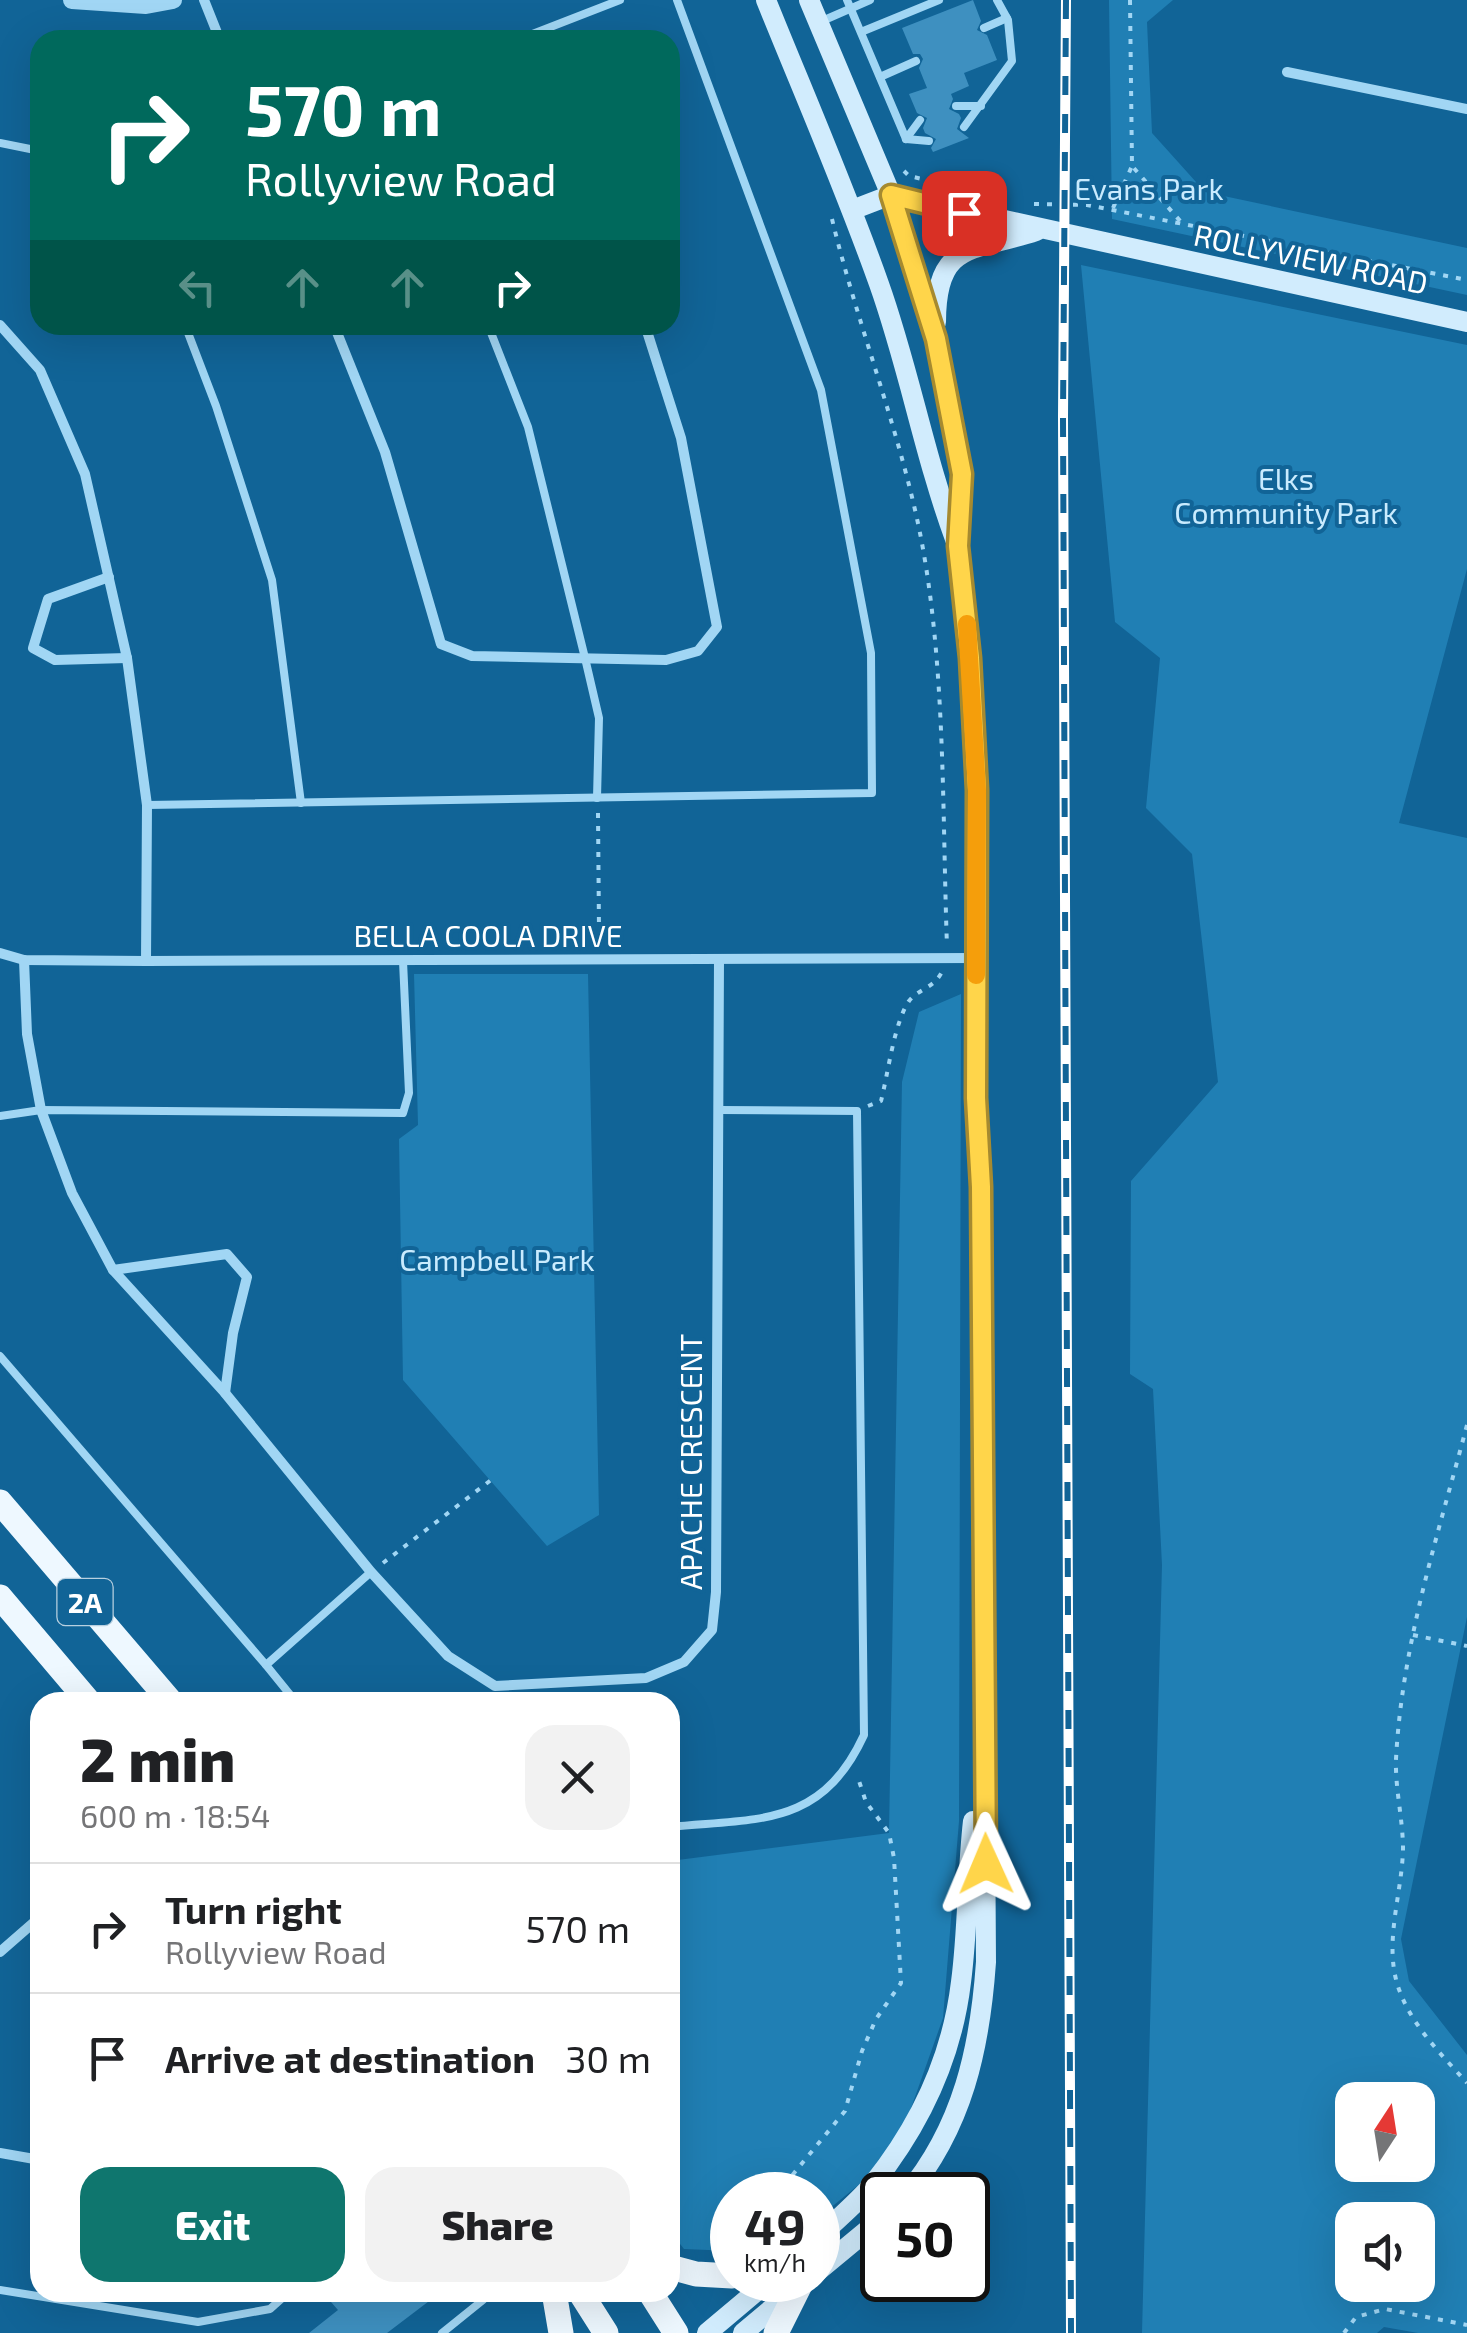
<!DOCTYPE html>
<html lang="en">
<head>
<meta charset="utf-8">
<style>
	:root { --surface:#fff; --page:#f2f2f2; --text:#202124; --muted:#757577; --line:#e0e0e0; --accent:#0f766e }
	body { margin:0; font-family:"Exo 2",sans-serif; background:var(--page); color:var(--text); height:100vh; display:flex; flex-direction:column; font-size:38px; white-space:nowrap }
	* { box-sizing:border-box; margin:0 }
	p { font-size:32px; color:var(--muted) }
	.icon { flex:none; width:55px; height:55px; fill:none; stroke:currentColor; stroke-width:2; stroke-linecap:round; stroke-linejoin:round }
	.map { position:relative; flex:1; overflow:hidden }
	.panel { position:absolute; left:30px; top:1692px; width:650px; height:610px; display:flex; flex-direction:column; background:var(--surface); border-radius:30px; box-shadow:0 10px 40px #0002 }
	.panel>* { flex:none }
	.top-card { position:absolute; left:30px; top:30px; width:650px; height:305px; border-radius:30px; box-shadow:0 10px 40px #0002; background:#00695c; color:#fff; overflow:hidden }
	.needle { width:65px; rotate:12deg }
	.fabs { position:absolute; left:1335px; top:2082px; display:grid; gap:20px }
	.fabs a { display:grid; place-items:center; width:100px; height:100px; border-radius:20px; background:var(--surface); box-shadow:0 10px 40px #0002; font-size:50px }
	.speed { position:absolute; left:710px; top:2172px; display:flex; gap:20px; font-size:50px; font-weight:700; text-align:center }
	.speed>* { display:grid; place-content:center; width:130px; height:130px; border-radius:50%; background:var(--surface); box-shadow:0 10px 40px #0002; line-height:1 }
	.speed small { font-size:25px; font-weight:400 }
	.speed .limit { border:5px solid #111; border-radius:15px; background:#fff; color:#111 }
	.pin { position:absolute; display:grid; place-items:center; width:85px; height:85px; color:#fff; margin:-42px; border-radius:20px; box-shadow:0 5px 15px #0006 }
	.me { position:absolute; width:110px; margin:-55px; rotate:359deg; stroke-linejoin:round; filter:drop-shadow(0 0 8px #0008) }
	.turn { display:flex; align-items:center; gap:35px; height:210px; padding:0 50px; font-size:45px }
	.turn .icon { width:130px; height:130px; stroke-width:2.5 }
	.turn b { display:block; font-size:70px; line-height:85px }
	.lanes { display:flex; align-items:center; height:95px; padding:0 50px; background:#0003; justify-content:center; gap:50px; direction:ltr }
	.lanes .off { opacity:.35 }
	.round { display:grid; place-items:center; flex:none; width:105px; height:105px; border-radius:30px; background:var(--page) }
	.head { display:flex; align-items:center; justify-content:space-between; height:170px; padding:0 50px }
	h1 { font-size:60px; font-weight:800; line-height:75px }
	.button { display:flex; gap:20px; margin-top:auto; padding:20px 50px }
	.button a { flex:1; height:115px; border-radius:30px; background:var(--accent); color:#fff; font-size:40px; font-weight:800; line-height:115px; text-align:center }
	.button a+a { background:var(--page); color:var(--text) }
	ul { padding:0; list-style:none }
	li { display:flex; align-items:center; gap:30px; height:130px; padding:0 50px; border-top:2px solid var(--line) }
	li div { flex:1 }
	li b { display:block; font-size:38px }
	li em { font-style:normal }
	.map>svg:first-child { display:block }
	.green { fill:#207fb4; fill-rule:evenodd }
	.building { fill:#3e90c0 }
	.lines { fill:none; stroke-linecap:round; stroke-linejoin:round }
	.path { stroke:#a1d6f4; stroke-width:4; stroke-dasharray:5 8; stroke-linecap:butt }
	.service { stroke:#a1d6f4; stroke-width:8 }
	.minor { stroke:#a1d6f4; stroke-width:10 }
	.tertiary { stroke:#a1d6f4; stroke-width:18 }
	.secondary { stroke:#d1ecfd; stroke-width:20 }
	.primary { stroke:#eef8ff; stroke-width:25 }
	.rail-casing { stroke:#fff; stroke-width:10 }
	.rail { stroke:#116497; stroke-width:6; stroke-dasharray:19; stroke-linecap:butt }
	.route-casing { stroke:#a68a30; stroke-width:25 }
	.route { stroke:#ffd54a; stroke-width:18 }
	.slow { stroke:#f59e0b; stroke-width:18 }
	.labels { text-anchor:middle; dominant-baseline:central; stroke-width:8; stroke-linejoin:round; paint-order:stroke }
	.shield { fill:#116497; stroke:#b8d0e0; stroke-width:2.5 }
	.shield-label { font-size:28px; font-weight:bold; fill:#fff }
	.park-label { font-size:30px; fill:#c9ebfe; stroke:#116497 }
	.street-label { font-size:30px; fill:#fff; stroke:#116497 }
</style>
</head>
<body>
<div class="map">
<svg width="1467" height="2333" viewBox="0 0 1467 2333">
	<rect width="100%" height="100%" fill="#116497"/>
	<g class="green">
		<path d="M1109,0H1173L1147,22L1152,133L1205,192L1467,248V295L1112,219Z"/>
		<path d="M1081,265L1467,345V569L1399,823L1467,838V1617L1401,1939L1409,1981L1467,2055V2333H1418L1384,2327L1377,2333H1142L1162,1565L1153,1389L1130,1374L1131,1181L1218,1082L1192,854L1146,808L1160,658L1115,622ZM1418,2100V2165H1352V2100ZM1418,2220V2285H1352V2220Z"/>
		<path d="M414,974H588L599,1515L547,1546L403,1380L399,1139L418,1125Z"/>
		<path d="M961,994L959,1821L943,2018L894,2156L818,2218V2195H732V2251L684,2249L670,2231V1861L889,1833L902,1082L919,1012Z"/>
	</g>
	<g class="building">
		<path d="M973,0L981,21L977,30L987,35L997,60L964,73L969,86L951,94L953,99L949,109L959,114L961,118L957,129L969,138L933,152L931,148L936,139L925,133L923,128L927,118L917,113L909,94L927,88L919,68L923,59L920,54H913L902,28Z"/>
		<path d="M343,2292H441L387,2333H309L338,2310L331,2302Z"/>
	</g>
	<g class="lines">
		<g class="path">
			<path d="M1130,0L1132,166L1181,222"/>
			<path d="M904,171L909,176L1001,197"/>
			<path d="M1034,204L1087,205L1467,280"/>
			<path d="M1113,208L1132,166"/>
			<path d="M832,219C857,323 897,423 919,528C946,660 942,811 947,946"/>
			<path d="M598,813L599,930"/>
			<path d="M868,1106L881,1101C888,1074 894,1023 909,1001C919,988 934,989 943,970"/>
			<path d="M1467,1425C1438,1535 1402,1644 1396,1759C1395,1789 1403,1819 1403,1849C1402,1896 1382,1946 1400,1992C1413,2027 1443,2056 1467,2083"/>
			<path d="M383,1563L491,1480"/>
			<path d="M1413,1635L1467,1646"/>
			<path d="M776,2195L845,2111L862,2051L876,2019L901,1983L894,1858L889,1833L866,1802L857,1775"/>
			<path d="M718,2251L732,2237"/>
			<path d="M1344,2333L1356,2317L1385,2309L1467,2325"/>
		</g>
		<g class="service">
			<path d="M847,0L906,139"/>
			<path d="M822,21L870,0"/>
			<path d="M984,28L1007,18"/>
			<path d="M861,32L939,0"/>
			<path d="M517,40L620,0"/>
			<path d="M880,77L916,61"/>
			<path d="M956,106H981"/>
			<path d="M964,127L1012,61L1008,20L997,0"/>
			<path d="M906,139L920,120"/>
			<path d="M906,139L929,141"/>
			<path d="M0,143L40,151"/>
			<path d="M185,325L216,406L272,580L301,803"/>
			<path d="M488,325L528,427L585,658L599,718L597,798"/>
			<path d="M147,805L872,793L871,653L821,390L677,0"/>
			<path d="M0,1116L41,1110L403,1113L409,1093L403,961"/>
			<path d="M0,1356L266,1665L371,1572"/>
			<path d="M266,1665L296,1702"/>
			<path d="M670,1827C758,1818 821,1828 864,1735L857,1111L719,1110"/>
			<path d="M0,2290L198,2322L270,2309L289,2292"/>
			<path d="M442,2333L483,2300"/>
		</g>
		<g class="minor">
			<path d="M204,0L220,40"/>
			<path d="M1287,72L1467,109"/>
			<path d="M0,325L40,370L85,474L127,658L147,805L146,961"/>
			<path d="M334,325L385,452L441,644L472,656L666,660L698,651L717,627L681,438L645,325"/>
			<path d="M109,577L48,599L33,648L55,660L127,658"/>
			<path d="M0,953L24,960L146,961L976,958"/>
			<path d="M24,960L27,1034L41,1110L72,1193L113,1270L225,1393L371,1572L448,1656L495,1686L646,1678L684,1662L712,1630L716,1592L719,960"/>
			<path d="M113,1270L227,1254L247,1277L233,1333L225,1393"/>
			<path d="M0,1952L40,1917"/>
			<path d="M0,2153L40,2160"/>
		</g>
		<path class="tertiary" d="M72,0L146,5L173,0"/>
		<g class="secondary">
			<path d="M766,0C804,94 845,188 879,284C909,368 924,455 955,539"/>
			<path d="M809,0L891,195L936,339L962,473L958,546L971,658L977,791L976,1098L981,1187L986,1962C980,2048 963,2127 906,2195"/>
			<path d="M852,210L891,195L1467,322"/>
			<path d="M936,322C936,239 975,252 1036,231"/>
			<path d="M818,2238C836,2220 857,2203 873,2184C920,2125 952,2058 961,1982C968,1929 967,1874 973,1821"/>
			<path d="M818,2271L882,2218"/>
			<path d="M707,2333L770,2280"/>
			<path d="M743,2333L795,2289"/>
		</g>
		<g class="primary">
			<path d="M0,1502L171,1702"/>
			<path d="M0,1597L89,1702"/>
			<path d="M670,2267L696,2274L732,2276"/>
			<path d="M554,2292L561,2333"/>
			<path d="M580,2292L606,2333"/>
			<path d="M650,2292L676,2333"/>
			<path d="M776,2333L800,2285"/>
		</g>
		<defs>
			<path id="rail" d="M1066,0L1063,418L1071,2333"/>
		</defs>
		<use href="#rail" class="rail-casing"/>
		<use href="#rail" class="rail"/>
	</g>
	<g class="lines">
		<defs>
			<path id="route" d="M964,213L891,195L936,339L962,474L958,546L970,658L977,790L976,1098L981,1187L986,1864"/>
		</defs>
		<use href="#route" class="route-casing"/>
		<use href="#route" class="route"/>
		<path class="slow" d="M967,624L977,790L976,975"/>
	</g>
	<g class="labels">
		<rect class="shield" x="57.5" y="1579" width="55" height="46" rx="8"/>
		<g class="shield-label">
			<text x="85" y="1602">2A</text>
		</g>
		<g class="park-label">
			<text x="1149" y="188">Evans Park</text>
			<text x="1286" y="478">Elks<tspan x="1286" dy="34">Community Park</tspan></text>
			<text x="497" y="1259">Campbell Park</text>
		</g>
		<g class="street-label">
			<text transform="translate(1311 258) rotate(12)">ROLLYVIEW ROAD</text>
			<text x="488" y="935">BELLA COOLA DRIVE</text>
			<text transform="translate(690 1462) rotate(-90)">APACHE CRESCENT</text>
		</g>
	</g>
</svg>
<div class="fabs">
<a><svg class="needle" viewBox="-14 -14 28 28"><path d="M0-13l5 13h-10z" fill="#e53935"/><path d="M0 13l5-13h-10z" fill="#757577"/></svg></a>
<a><svg class="icon" aria-label="sound" viewBox="0 0 24 24"><path d="M4 9h4l5-4v14l-5-4H4zM17 9q2 3 0 6"/></svg></a>
</div>
<div class="speed"><div>49<small>km/h</small></div><div class="limit">50</div></div>
<div class="pin" style="left:964px;top:213px;background:#d93025"><svg class="icon" aria-label="arrive" viewBox="0 0 24 24"><path d="M6 21V4h12l-3 4 3 4H6"/></svg></div>
<svg class="me" style="left:986px;top:1864px" viewBox="-20 -20 40 40"><path d="M0-17L14 15 0 8-14 15z" fill="#ffd54a" stroke="#fff" stroke-width="4"/></svg>
<div class="top-card">
<div class="turn"><svg class="icon" aria-label="right" viewBox="0 0 24 24"><path d="M7 20v-9h11M14 6l5 5-5 5"/></svg><div><b>570 m</b>Rollyview Road</div></div>
<div class="lanes"><svg class="icon off" aria-label="left" viewBox="0 0 24 24"><path d="M17 20v-9H6M10 6l-5 5 5 5"/></svg><svg class="icon off" aria-label="ahead" viewBox="0 0 24 24"><path d="M12 20V5M6 11l6-6 6 6"/></svg><svg class="icon off" aria-label="ahead" viewBox="0 0 24 24"><path d="M12 20V5M6 11l6-6 6 6"/></svg><svg class="icon" aria-label="right" viewBox="0 0 24 24"><path d="M7 20v-9h11M14 6l5 5-5 5"/></svg></div>
</div>
<section class="panel">
<div class="head"><div><h1>2 min</h1><p>600 m · 18:54</p></div><a class="round"><svg class="icon" aria-label="close" viewBox="0 0 24 24"><path d="M6 6l12 12M18 6L6 18"/></svg></a></div>
<ul>
<li><svg class="icon" aria-label="right" viewBox="0 0 24 24"><path d="M7 20v-9h11M14 6l5 5-5 5"/></svg><div><b>Turn right</b><p>Rollyview Road</p></div><em>570 m</em></li>
<li><svg class="icon" aria-label="arrive" viewBox="0 0 24 24"><path d="M6 21V4h12l-3 4 3 4H6"/></svg><div><b>Arrive at destination</b></div><em>30 m</em></li>
</ul>
<div class="button"><a>Exit</a><a>Share</a></div>
</section>
</div>
</body>
</html>
